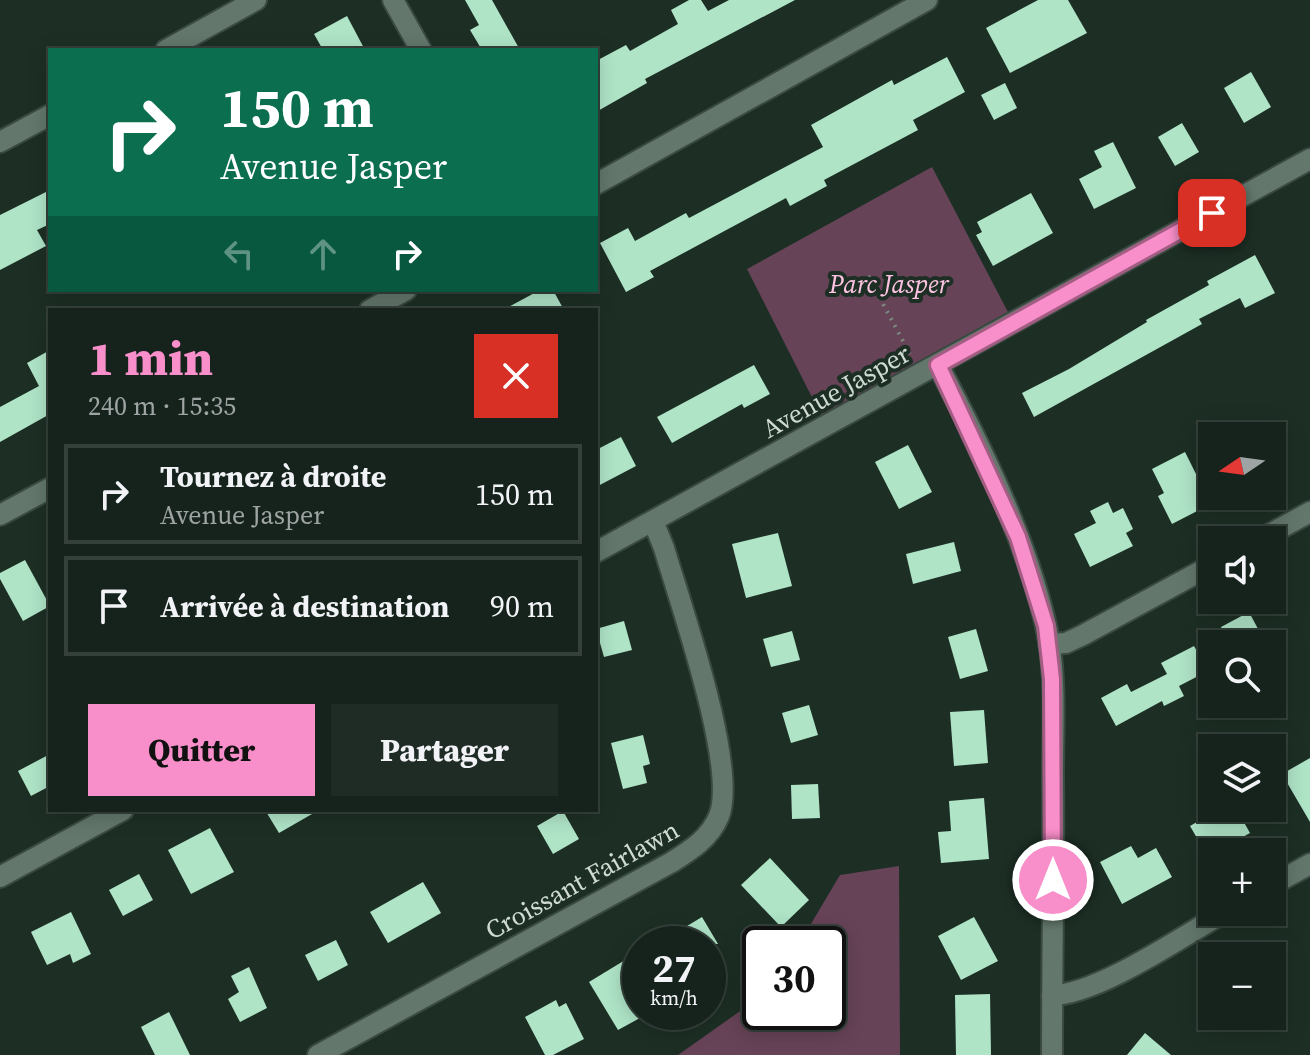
<!DOCTYPE html>
<html lang="fr">
<head>
<meta charset="utf-8">
<style>
	:root { --surface:#16231c; --page:#1f2b25; --text:#f1f3f6; --muted:#9ea4a3; --line:#35403b; --accent:#f98fca }
	body { margin:0; font-family:"Source Serif 4",serif; background:var(--page); color:var(--text); height:100vh; display:flex; flex-direction:column; font-size:30px; white-space:nowrap }
	* { box-sizing:border-box; margin:0 }
	p { font-size:26px; color:var(--muted) }
	.icon { flex:none; width:44px; height:44px; fill:none; stroke:currentColor; stroke-width:2; stroke-linecap:round; stroke-linejoin:round }
	.map { position:relative; flex:1; overflow:hidden }
	.details { position:absolute; left:48px; top:308px; width:550px; height:504px; display:flex; flex-direction:column; background:var(--surface); border-radius:0px; box-shadow:0 4px 20px #0003,0 0 0 2px var(--line) }
	.details>* { flex:none }
	.top-card { position:absolute; left:48px; top:48px; width:550px; height:244px; border-radius:0px; box-shadow:0 4px 20px #0003,0 0 0 2px var(--line); background:#0b6e4f; color:#fff; overflow:hidden }
	.needle { width:52px; rotate:257deg }
	.fabs { position:absolute; left:1198px; top:422px; display:grid; gap:16px }
	.fabs a { display:grid; place-items:center; width:88px; height:88px; border-radius:0px; background:var(--surface); box-shadow:0 4px 20px #0003,0 0 0 2px var(--line); font-size:40px }
	.speed { position:absolute; left:622px; top:926px; display:flex; gap:16px; font-size:40px; font-weight:700; text-align:center }
	.speed>* { display:grid; place-content:center; width:104px; height:104px; border-radius:50%; background:var(--surface); box-shadow:0 4px 20px #0003,0 0 0 2px var(--line); line-height:1 }
	.speed small { font-size:20px; font-weight:400 }
	.speed .limit { border:4px solid #111; border-radius:12px; background:#fff; color:#111 }
	.pin { position:absolute; display:grid; place-items:center; width:68px; height:68px; color:#fff; margin:-34px; border-radius:16px; box-shadow:0 4px 12px #0006 }
	.me { position:absolute; width:88px; margin:-44px; rotate:0deg; stroke-linejoin:round; filter:drop-shadow(0 0 6px #0008) }
	.turn { display:flex; align-items:center; gap:28px; height:168px; padding:0 40px; font-size:36px }
	.turn .icon { width:104px; height:104px; stroke-width:2.5 }
	.turn b { display:block; font-size:56px; line-height:68px }
	.lanes { display:flex; align-items:center; height:76px; padding:0 40px; background:#0003; justify-content:center; gap:40px; direction:ltr }
	.lanes .off { opacity:.35 }
	.round { display:grid; place-items:center; flex:none; width:84px; height:84px; border-radius:0px; background:var(--page) }
	.head { display:flex; align-items:center; justify-content:space-between; height:136px; padding:0 40px }
	h1 { font-size:48px; font-weight:800; line-height:60px; color:var(--accent) }
	.button { display:flex; gap:16px; margin-top:auto; padding:16px 40px }
	.button a { flex:1; height:92px; border-radius:0px; background:var(--accent); color:#111; font-size:32px; font-weight:800; line-height:92px; text-align:center }
	.button a+a { background:var(--page); color:var(--text) }
	ul { padding:0; list-style:none }
	li { display:flex; align-items:center; gap:24px; height:100px; margin:0 16px 12px; padding:0 24px; border:4px solid var(--line); border-radius:0px }
	li div { flex:1 }
	li b { display:block; font-size:30px }
	li em { font-style:normal }
	.map>svg:first-child { display:block }
	.green { fill:#674357 }
	.building { fill:#afe4c7 }
	.lines { fill:none; stroke-linecap:round; stroke-linejoin:round }
	.street-casing { stroke:#3a4a42; stroke-width:24 }
	.path { stroke:#7b8981; stroke-width:4; stroke-dasharray:2 6; stroke-linecap:butt }
	.street { stroke:#63776c; stroke-width:20 }
	.route-casing { stroke:#a25d83; stroke-width:20 }
	.route { stroke:#f98fca; stroke-width:14 }
	.labels { text-anchor:middle; dominant-baseline:central; stroke-width:8; stroke-linejoin:round; paint-order:stroke }
	.park-label { font-size:26px; font-style:italic; fill:#fec3e1; stroke:#1d2f25 }
	.street-label { font-size:26px; fill:#cfdad4; stroke:#1d2f25 }
</style>
</head>
<body>
<div class="map">
<svg width="1310" height="1055" viewBox="0 0 1310 1055">
	<rect width="100%" height="100%" fill="#1d2f25"/>
	<g class="green">
		<path d="M932,167L1008,312L821,415L747,269Z"/>
		<path d="M899,866L900,1055H678L760,997V1012H828V944H799L840,875Z"/>
	</g>
	<g class="building">
		<path d="M465,0H492L520,50H482L470,30L479,25Z"/>
		<path d="M689,0H701L708,11L729,0H795L645,79L647,83L596,112V61L626,45L630,51L678,24L671,10Z"/>
		<path d="M1038,0H1068L1087,33L1010,73L986,28Z"/>
		<path d="M347,16L365,50H323L314,34Z"/>
		<path d="M947,57L965,92L913,120L918,130L824,180L827,186L790,206L786,198L650,271L654,277L626,292L600,243L628,228L635,241L686,213L689,218L823,147L811,125L892,80L894,85Z"/>
		<path d="M1251,72L1271,107L1244,123L1224,88Z"/>
		<path d="M1005,83L1017,108L994,120L981,95Z"/>
		<path d="M1182,123L1199,152L1175,166L1158,137Z"/>
		<path d="M1113,142L1136,188L1094,209L1079,179L1102,167L1094,151Z"/>
		<path d="M50,190V224L37,230L46,246L0,270V215Z"/>
		<path d="M1031,193L1053,233L993,266L976,235L982,232L977,222Z"/>
		<path d="M1255,255L1275,293L1245,308L1240,298L1199,319L1202,324L1034,417L1022,393L1069,369L1147,322L1146,320L1209,285L1207,281Z"/>
		<path d="M540,290H553L564,310H503Z"/>
		<path d="M50,350V414L0,442V407L39,386L27,363Z"/>
		<path d="M754,365L770,394L744,408L742,404L672,443L657,417Z"/>
		<path d="M621,437L636,466L596,487V450Z"/>
		<path d="M908,445L932,492L899,509L875,462Z"/>
		<path d="M1185,452L1204,490L1198,493L1205,507L1172,524L1158,496L1164,493L1152,469Z"/>
		<path d="M1108,502L1113,513L1123,508L1133,529L1126,533L1133,546L1090,567L1074,534L1096,523L1090,511Z"/>
		<path d="M778,533L792,586L746,598L732,544Z"/>
		<path d="M954,542L961,571L913,584L906,554Z"/>
		<path d="M25,560L50,606L23,621L0,579V573Z"/>
		<path d="M1249,612L1266,644H1230L1221,627Z"/>
		<path d="M624,621L632,650L604,657L596,629Z"/>
		<path d="M976,629L988,671L960,679L948,637Z"/>
		<path d="M792,631L800,660L771,667L763,639Z"/>
		<path d="M1194,646L1208,671L1179,686L1184,696L1164,706L1162,701L1116,726L1101,698L1127,684L1131,692L1167,674L1161,663Z"/>
		<path d="M809,705L818,735L791,743L782,713Z"/>
		<path d="M984,710L988,763L954,766L950,712Z"/>
		<path d="M643,735L650,764L643,766L647,783L623,789L611,743Z"/>
		<path d="M50,754V786L31,796L18,771Z"/>
		<path d="M1310,758V822L1282,774Z"/>
		<path d="M818,784L820,818L792,819L791,785Z"/>
		<path d="M984,798L989,859L941,863L938,832L951,831L949,801Z"/>
		<path d="M1221,808H1236L1250,833L1216,852H1212L1208,857L1190,826Z"/>
		<path d="M265,810H319L279,833Z"/>
		<path d="M563,811L579,839L553,854L537,826Z"/>
		<path d="M210,828L234,872L191,894L168,850Z"/>
		<path d="M1131,846L1138,858L1156,848L1172,877L1122,904L1100,862Z"/>
		<path d="M770,858L809,900L781,927L741,885Z"/>
		<path d="M139,874L153,900L123,916L109,890Z"/>
		<path d="M423,882L441,913L388,943L370,912Z"/>
		<path d="M71,912L91,954L73,963L70,954L47,965L31,932Z"/>
		<path d="M702,917L718,944H657Z"/>
		<path d="M974,917L998,961L961,980L938,936Z"/>
		<path d="M336,940L348,965L318,981L305,955Z"/>
		<path d="M630,957L640,974V1018L618,1030L589,982Z"/>
		<path d="M249,967L267,1008L240,1022L228,999L239,992L231,976Z"/>
		<path d="M990,994L991,1055H956L955,995Z"/>
		<path d="M556,1000L559,1007L566,1003L584,1039L553,1055H545L525,1017Z"/>
		<path d="M169,1012L190,1055H155L141,1027Z"/>
		<path d="M1145,1033L1171,1055H1127Z"/>
	</g>
	<g class="lines">
		<defs>
			<g id="street">
				<path d="M393,0L421,50"/>
				<path d="M166,50L256,0"/>
				<path d="M0,142L50,115"/>
				<path d="M596,184L927,0"/>
				<path d="M370,310L406,290"/>
				<path d="M938,365C980,444 1033,552 1049,641C1056,684 1053,731 1053,775C1054,868 1052,962 1052,1055"/>
				<path d="M0,515L50,488"/>
				<path d="M1259,540L1310,512"/>
				<path d="M596,552L1310,159"/>
				<path d="M1049,644L1066,643L1083,635L1212,565"/>
				<path d="M0,877L123,810"/>
				<path d="M1272,885L1310,864"/>
				<path d="M1052,995C1097,995 1183,936 1225,912"/>
				<path d="M318,1055L672,862C691,850 710,838 719,816C738,767 680,603 664,548L653,521"/>
			</g>
		</defs>
		<use href="#street" class="street-casing"/>
		<path class="path" d="M868,276L910,354"/>
		<use href="#street" class="street"/>
	</g>
	<g class="lines">
		<defs>
			<path id="route" d="M1053,880L1052,679L1046,626L1018,537L938,365L1212,213"/>
		</defs>
		<use href="#route" class="route-casing"/>
		<use href="#route" class="route"/>
	</g>
	<g class="labels">
		<g class="park-label">
			<text x="889" y="284">Parc Jasper</text>
		</g>
		<g class="street-label">
			<text transform="translate(836 391) rotate(-29)">Avenue Jasper</text>
			<text transform="translate(582 880) rotate(-29)">Croissant Fairlawn</text>
		</g>
	</g>
</svg>
<div class="fabs">
<a><svg class="needle" viewBox="-14 -14 28 28"><path d="M0-13l5 13h-10z" fill="#e53935"/><path d="M0 13l5-13h-10z" fill="#9ea4a3"/></svg></a>
<a><svg class="icon" aria-label="sound" viewBox="0 0 24 24"><path d="M4 9h4l5-4v14l-5-4H4zM17 9q2 3 0 6"/></svg></a>
<a><svg class="icon" aria-label="search" viewBox="0 0 24 24"><circle cx="10" cy="10" r="6"/><path d="M15 15l6 6"/></svg></a>
<a><svg class="icon" aria-label="layers" viewBox="0 0 24 24"><path d="M12 4l9 5-9 5-9-5zM3 14l9 5 9-5"/></svg></a>
<a>+</a>
<a>−</a>
</div>
<div class="speed"><div>27<small>km/h</small></div><div class="limit">30</div></div>
<div class="pin" style="left:1212px;top:213px;background:#d93025"><svg class="icon" aria-label="arrive" viewBox="0 0 24 24"><path d="M6 21V4h12l-3 4 3 4H6"/></svg></div>
<svg class="me" style="left:1053px;top:880px" viewBox="-20 -20 40 40"><circle r="17" fill="#f98fca" stroke="#fff" stroke-width="3"/><path d="M0-11L8 9 0 5-8 9z" fill="#fff"/></svg>
<div class="top-card">
<div class="turn"><svg class="icon" aria-label="right" viewBox="0 0 24 24"><path d="M7 20v-9h11M14 6l5 5-5 5"/></svg><div><b>150 m</b>Avenue Jasper</div></div>
<div class="lanes"><svg class="icon off" aria-label="left" viewBox="0 0 24 24"><path d="M17 20v-9H6M10 6l-5 5 5 5"/></svg><svg class="icon off" aria-label="ahead" viewBox="0 0 24 24"><path d="M12 20V5M6 11l6-6 6 6"/></svg><svg class="icon" aria-label="right" viewBox="0 0 24 24"><path d="M7 20v-9h11M14 6l5 5-5 5"/></svg></div>
</div>
<section class="details">
<div class="head"><div><h1>1 min</h1><p>240 m · 15:35</p></div><a class="round" style="background:#d93025;color:#fff"><svg class="icon" aria-label="close" viewBox="0 0 24 24"><path d="M6 6l12 12M18 6L6 18"/></svg></a></div>
<ul>
<li><svg class="icon" aria-label="right" viewBox="0 0 24 24"><path d="M7 20v-9h11M14 6l5 5-5 5"/></svg><div><b>Tournez à droite</b><p>Avenue Jasper</p></div><em>150 m</em></li>
<li><svg class="icon" aria-label="arrive" viewBox="0 0 24 24"><path d="M6 21V4h12l-3 4 3 4H6"/></svg><div><b>Arrivée à destination</b></div><em>90 m</em></li>
</ul>
<div class="button"><a>Quitter</a><a>Partager</a></div>
</section>
</div>
</body>
</html>
